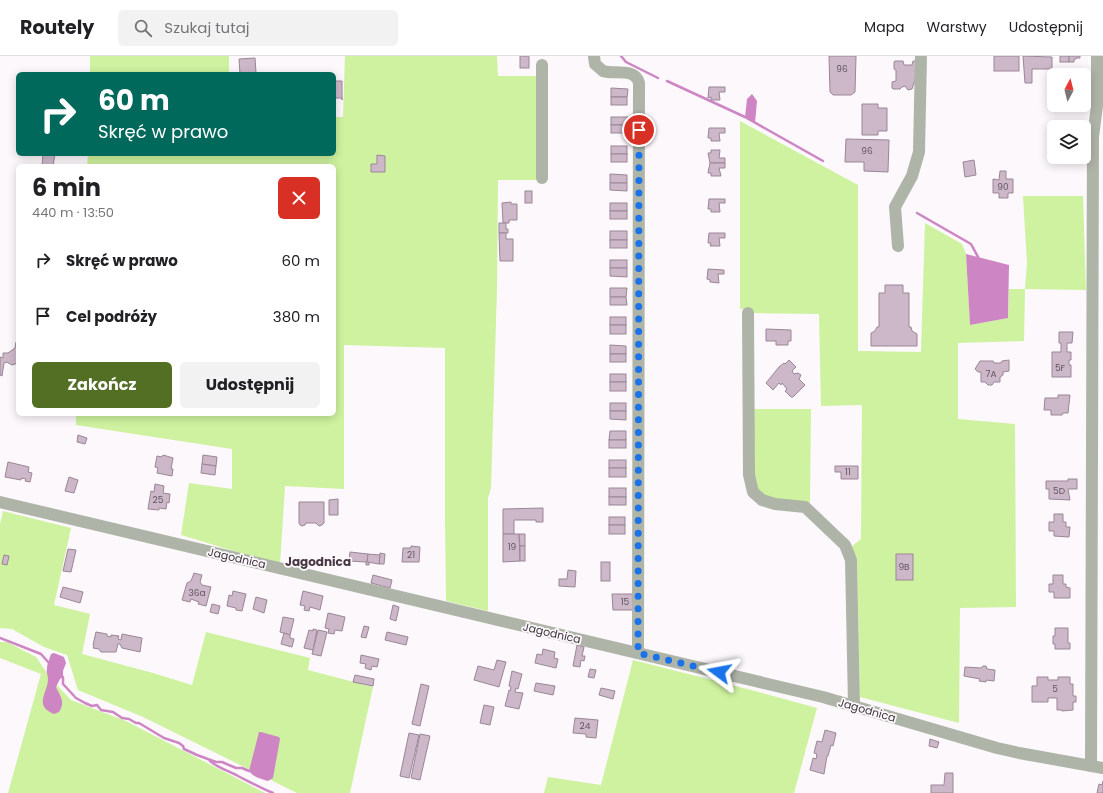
<!DOCTYPE html>
<html lang="pl">
<head>
<meta charset="utf-8">
<style>
	:root { --surface:#fff; --page:#f2f2f2; --text:#202124; --muted:#757577; --line:#e0e0e0; --accent:#526f23 }
	body { margin:0; font-family:Poppins,sans-serif; background:var(--page); color:var(--text); height:100vh; display:flex; flex-direction:column; font-size:15px; white-space:nowrap }
	* { box-sizing:border-box; margin:0 }
	p { font-size:13px; color:var(--muted) }
	.icon { flex:none; width:22px; height:22px; fill:none; stroke:currentColor; stroke-width:2; stroke-linecap:round; stroke-linejoin:round }
	.map { position:relative; flex:1; overflow:hidden }
	.sheet { position:absolute; left:16px; top:108px; width:320px; height:252px; display:flex; flex-direction:column; background:var(--surface); border-radius:6px; box-shadow:0 2px 10px #0003 }
	.sheet>* { flex:none }
	.top-card { position:absolute; left:16px; top:16px; width:320px; height:84px; border-radius:6px; box-shadow:0 2px 10px #0003; background:#00695c; color:#fff; overflow:hidden }
	.needle { width:26px; rotate:7deg }
	.buttons { position:absolute; left:1047px; top:12px; display:grid; gap:8px }
	.buttons a { display:grid; place-items:center; width:44px; height:44px; border-radius:6px; background:var(--surface); box-shadow:0 2px 10px #0003; font-size:20px }
	.pin { position:absolute; display:grid; place-items:center; width:34px; height:34px; color:#fff; margin:-17px; border:2px solid #fff; border-radius:50%; box-shadow:0 1px 4px #0007 }
	.me { position:absolute; width:44px; margin:-22px; rotate:283deg; stroke-linejoin:round; filter:drop-shadow(0 0 3px #0008) }
	.turn { display:flex; align-items:center; gap:14px; height:84px; padding:0 16px; font-size:18px }
	.turn .icon { width:52px; height:52px; stroke-width:2.5 }
	.turn b { display:block; font-size:28px; line-height:34px }
	.round { display:grid; place-items:center; flex:none; width:42px; height:42px; border-radius:6px; background:var(--page) }
	.head { display:flex; align-items:center; justify-content:space-between; height:68px; padding:0 16px }
	h1 { font-size:24px; font-weight:700; line-height:30px }
	.primary-button { display:flex; gap:8px; margin-top:auto; padding:8px 16px }
	.primary-button a { flex:1; height:46px; border-radius:6px; background:var(--accent); color:#fff; font-size:16px; font-weight:700; line-height:46px; text-align:center }
	.primary-button a+a { background:var(--page); color:var(--text) }
	ul { padding:0; list-style:none }
	li { display:flex; align-items:center; gap:12px; height:56px; padding:0 16px }
	li div { flex:1 }
	li b { display:block; font-size:15px }
	li em { font-style:normal }
	header { display:flex; align-items:center; gap:24px; box-sizing:border-box; height:56px; padding:0 20px; background:var(--surface); border-bottom:1px solid var(--line) }
	header strong { font-size:19px }
	nav { display:flex; gap:22px; margin-inline-start:auto; font-size:14px }
	.search { width:280px; height:36px; background:var(--page); display:flex; align-items:center; gap:10px; box-sizing:border-box; padding:0 14px; border-radius:6px; color:var(--muted); font-size:15px }
	.map>svg:first-child { display:block }
	.green { fill:#cef29f }
	.water { fill:#ce85c4 }
	.lines { fill:none; stroke-linecap:round; stroke-linejoin:round }
	.stream { stroke:#ce85c4; stroke-width:2.5 }
	.building { fill:#cdb8c9; stroke:#9a8696 }
	.minor { stroke:#afb4a9; stroke-width:12 }
	.route { stroke:#1a73e8; stroke-width:7; stroke-dasharray:0 12.6 }
	.labels { text-anchor:middle; dominant-baseline:central; stroke-width:3.5; stroke-linejoin:round; paint-order:stroke }
	.number-label { font-size:9px; fill:#625660 }
	.street-label { font-size:11px; fill:#3e363d; stroke:#fcf8fb }
	.neighbourhood-label { font-size:12px; font-weight:bold; fill:#463543; stroke:#fcf8fb }
</style>
</head>
<body>
<header>
<strong>Routely</strong>
<div class="search"><svg class="icon" aria-label="search" viewBox="0 0 24 24"><circle cx="10" cy="10" r="6"/><path d="M15 15l6 6"/></svg>Szukaj tutaj</div>
<nav><a>Mapa</a><a>Warstwy</a><a>Udostępnij</a></nav>
</header>
<div class="map">
<svg width="1103" height="737" viewBox="0 0 1103 737">
	<rect width="100%" height="100%" fill="#fcf8fb"/>
	<g class="green">
		<rect x="90" y="0" width="139" height="18"/>
		<path d="M345,0H497L498,20H548V124H498L497,232L491,432L488,442V555L446,545L445,462V292L344,289V433L285,430L280,509L181,479L189,427L232,433V393L76,369V358H334V110H87L88,98H334V61H343Z"/>
		<path d="M740,65L858,129V295L921,296L925,167L962,188L966,198L970,269L1008,262L1009,233H1025L1027,207L1023,140H1083L1086,234L1025,233L1024,285L958,287V363L1015,368L1016,551L960,552L959,667L860,641L857,503L851,491L861,483L862,349L821,350L819,258L752,257V253H740Z"/>
		<path d="M753,353H811L810,447L777,443L765,441L757,432L754,421Z"/>
		<path d="M3,455L71,472L54,549L90,558L82,598L153,617L192,629L206,576L310,602L308,614L373,631L350,737H297L143,661L78,634L67,599L44,591L12,573L0,572V468Z"/>
		<path d="M0,586H7L36,601L51,623L71,644L126,665L265,737H8L41,618L0,602Z"/>
		<path d="M633,604L755,635L817,652L794,737H544L548,721L601,729Z"/>
	</g>
	<g class="water">
		<path d="M752,38L757,45L755,67L745,61L747,43Z"/>
		<path d="M966,198L1009,209L1008,262L970,269Z"/>
		<path d="M54,597L64,601L66,607L63,615V621L60,623L56,631C60,640 66,646 59,656L54,658C33,649 48,637 48,623C48,619 46,616 47,613C47,608 50,602 51,598Z"/>
		<path d="M259,676H261L279,681L280,683L273,722L268,725C261,723 253,721 249,715Z"/>
	</g>
	<g class="lines">
		<g class="stream">
			<path d="M621,0L626,6L658,22"/>
			<path d="M667,25L745,61L823,105"/>
			<path d="M917,157L971,188L978,201"/>
			<path d="M0,582L41,598L49,607"/>
			<path d="M63,621V628L76,642L85,647L92,650L97,649L101,654L113,656L122,662L129,663L136,667H139L164,682L179,687L183,690L184,693L197,699L216,706H222L236,712H242L249,715"/>
			<path d="M210,705C218,712 229,715 238,720C250,726 261,732 273,737"/>
		</g>
	</g>
	<g class="building">
		<rect x="520" y="0" width="9" height="12"/>
		<path d="M829,0H856L855,36L851,39H833L830,36Z"/>
		<rect x="994" y="0" width="25" height="15"/>
		<path d="M1023,0L1052,1V13H1032V27H1025Z"/>
		<rect x="1060" y="0" width="9" height="6"/>
		<path d="M1069,0H1080V2H1076V3H1074V6H1069Z"/>
		<path d="M255,2L256,17H251V18H240L239,3Z"/>
		<path d="M895,5H903L904,9H912L913,5H916L917,18L912,33L908,34L905,30L902,31L900,33H893L892,32V26L896,25V14L894,13V6Z"/>
		<path d="M334,25H342V44V42H334Z"/>
		<path d="M709,31H725V36H719L720,44H711V41L708,42Z"/>
		<path d="M611,32L628,33L627,41H611Z"/>
		<rect x="611" y="41" width="16" height="8"/>
		<path d="M862,48H878V52H887V75H878V79H862Z"/>
		<rect x="611" y="61" width="17" height="8"/>
		<rect x="1056" y="66" width="13" height="5"/>
		<rect x="611" y="69" width="17" height="8"/>
		<path d="M709,72H725V77H719L720,85H711V82H708Z"/>
		<path d="M846,83L889,84L888,116L864,115V106H845Z"/>
		<rect x="611" y="90" width="16" height="8"/>
		<path d="M711,94H720L719,102H725V107H710L708,97H711Z"/>
		<path d="M43,98H55L53,110H42Z"/>
		<rect x="611" y="98" width="16" height="8"/>
		<path d="M377,99L385,100V116H371V108H377Z"/>
		<path d="M974,104L976,119L965,121L963,106Z"/>
		<path d="M710,107H725V112H719L721,120H711V117H708Z"/>
		<path d="M1000,115H1006V123H1013V137H1008V142H999V137H993V123L999,124Z"/>
		<path d="M610,118L627,119V127H610Z"/>
		<path d="M610,127H627V135L610,134Z"/>
		<rect x="525" y="135" width="7" height="12"/>
		<path d="M709,143H725V147H719L720,156H711V153H708Z"/>
		<path d="M511,146V148H517V164H509V167H503L502,147Z"/>
		<rect x="610" y="147" width="17" height="8"/>
		<rect x="610" y="155" width="17" height="8"/>
		<path d="M499,167H506V173H508V177H499Z"/>
		<rect x="610" y="175" width="17" height="9"/>
		<path d="M499,177H506V183H513V205H500Z"/>
		<path d="M709,177H725V182H719L720,190H710L711,187H708Z"/>
		<rect x="610" y="184" width="17" height="8"/>
		<rect x="610" y="204" width="17" height="8"/>
		<path d="M610,212H627V221L610,220Z"/>
		<path d="M708,213L724,214V218H718L719,227L710,226V224L707,223Z"/>
		<path d="M885,229H903V237H909V271H911L912,275L917,278V290H871V277L875,275L877,271H879V237H885Z"/>
		<path d="M610,232H627L626,241H610Z"/>
		<path d="M610,241H626L627,249H610Z"/>
		<rect x="610" y="261" width="16" height="8"/>
		<rect x="610" y="269" width="16" height="9"/>
		<path d="M766,273L791,274V285H788V289H776V285H766Z"/>
		<path d="M1059,276H1073L1072,287H1067V296H1071V304H1069V309H1071V321H1052V296H1061V287H1059Z"/>
		<path d="M16,286L18,287V307L12,309L7,306L4,307L2,320L0,319V301L3,302V297H8L15,292Z"/>
		<path d="M610,289L626,290V298H610Z"/>
		<rect x="610" y="298" width="16" height="8"/>
		<path d="M789,304L796,311L792,315L794,318L798,317L801,319L799,323L805,329L793,341H791L785,335L787,333L782,327L781,329L779,327L773,334L766,327L779,311L784,307L785,308Z"/>
		<path d="M1009,304V315L1003,316V319L1000,321V326H994L992,329H988L985,326H981V316H978L975,313L980,305H993L994,307H1001L1002,305Z"/>
		<rect x="610" y="318" width="16" height="8"/>
		<rect x="610" y="326" width="16" height="9"/>
		<path d="M1058,339H1070L1068,357H1063L1062,359H1051V354H1044L1045,342H1058Z"/>
		<rect x="610" y="347" width="16" height="8"/>
		<path d="M610,355H626V364L610,363Z"/>
		<path d="M610,375H626V384H609Z"/>
		<path d="M78,379L87,382L85,388L77,386Z"/>
		<rect x="609" y="384" width="17" height="8"/>
		<path d="M163,399L173,402L171,413H173L172,420L157,417L158,412L155,411L157,400L162,401Z"/>
		<path d="M203,399L217,401L216,410L202,408Z"/>
		<rect x="609" y="404" width="17" height="8"/>
		<path d="M8,406L29,411L28,416L32,417L30,426L25,425L26,423L21,422V424L5,421Z"/>
		<path d="M202,408L216,410L215,419L201,417Z"/>
		<path d="M835,410H858V423H841V416H835Z"/>
		<rect x="609" y="412" width="17" height="9"/>
		<path d="M69,421L78,424L74,437L65,435Z"/>
		<path d="M1068,423H1077V433H1068L1070,444L1049,443V433H1046V425H1068Z"/>
		<path d="M155,428L164,430L163,437L170,438L169,447L167,446L166,453L159,452V454L148,453L151,435L154,436Z"/>
		<rect x="609" y="432" width="17" height="9"/>
		<rect x="609" y="441" width="17" height="8"/>
		<path d="M338,443V459H329V444Z"/>
		<path d="M299,446H324V467L322,469L319,470L316,467H306L305,469L302,470L300,469L299,467Z"/>
		<path d="M543,452V466H536V464H514V478H503V453Z"/>
		<path d="M1054,458H1063V466H1066V471H1070L1069,481L1054,480V475H1049V466H1054Z"/>
		<rect x="609" y="461" width="16" height="8"/>
		<rect x="609" y="469" width="16" height="9"/>
		<path d="M503,478H519L520,505L503,506Z"/>
		<path d="M519,478H525V490H520Z"/>
		<path d="M411,490L420,491L419,506H402L403,492H411Z"/>
		<rect x="520" y="490" width="5" height="15"/>
		<path d="M68,493L76,494L71,516L63,515Z"/>
		<path d="M350,496L368,498L367,506H369V509H366V506L349,505Z"/>
		<path d="M380,497L385,498L384,508H379Z"/>
		<path d="M368,498L380,499L379,508L367,506Z"/>
		<rect x="896" y="498" width="17" height="26"/>
		<path d="M4,499L9,500L7,509L2,508Z"/>
		<rect x="601" y="506" width="9" height="19"/>
		<path d="M568,514L576,515L575,531L559,530V523H567Z"/>
		<path d="M194,517L202,519L200,526L202,529L211,531L206,550L198,548L199,546L191,543L190,546L182,544L187,527L191,525Z"/>
		<path d="M373,519L392,524L390,532L371,527Z"/>
		<path d="M1053,519H1063V528H1066V531L1070,532V542H1054V536H1049V528H1053Z"/>
		<path d="M63,531L83,536L80,547L60,541Z"/>
		<path d="M233,535L246,538L242,555L236,554V552L227,550L229,539L232,540Z"/>
		<path d="M303,535L323,540L320,554L310,551L309,555L304,554L305,550L300,549Z"/>
		<path d="M612,538H637V554H613Z"/>
		<path d="M256,541L267,544L264,557L253,553Z"/>
		<path d="M212,548L220,550L218,558L210,556Z"/>
		<path d="M393,549L399,551L396,565L390,563Z"/>
		<path d="M328,557L345,561L342,575L335,574L334,578L328,577L329,573L325,572Z"/>
		<path d="M283,561L294,563L290,579L280,576Z"/>
		<path d="M364,570L369,571L366,582L361,581Z"/>
		<path d="M1055,572H1068V587H1070V593H1055V588H1053V580H1055Z"/>
		<path d="M313,573L317,574L313,594L304,592L309,574L313,575Z"/>
		<path d="M318,574L327,576L321,600L312,598Z"/>
		<path d="M96,576L107,578V580L111,581V579L119,580L118,583L121,584L122,578L142,582L140,596L122,592L120,588H118L116,596H101L99,593L93,592L94,590L93,589Z"/>
		<path d="M387,576L408,581L406,589L385,584Z"/>
		<path d="M284,577L290,579V582L294,583L292,591L281,588Z"/>
		<path d="M577,589L584,591L582,600H585L584,605L581,604L580,611L573,610Z"/>
		<path d="M543,593L555,596L554,602L558,603L556,612L535,607L537,598L542,599Z"/>
		<path d="M361,599L379,603L377,611L372,610L371,614L365,612L366,608L360,607Z"/>
		<path d="M497,604L506,606L499,631L474,624L478,610L494,614Z"/>
		<path d="M983,610H986L987,613L995,614L994,625L986,624V626L979,625L980,623L964,620L965,611L981,612Z"/>
		<path d="M590,613L596,614L594,622L588,621Z"/>
		<path d="M512,615L522,618L518,633L516,632L515,636L523,637L519,653L505,650L509,634L510,635L511,631L509,630Z"/>
		<path d="M355,619L374,623L373,630L353,626Z"/>
		<path d="M1037,621H1048V624H1058V621H1070V628H1073V640H1076V646H1073V654L1062,655V654H1057V642H1048V646H1032V630H1037Z"/>
		<path d="M536,627L555,630L553,639L534,635Z"/>
		<path d="M421,628L429,630L420,670L412,668Z"/>
		<path d="M601,632L615,635L613,643L599,639Z"/>
		<path d="M484,649L494,651L490,669L480,667Z"/>
		<path d="M575,662L598,664L596,682L586,681V678L573,677Z"/>
		<path d="M825,674L836,677L833,690L831,689L828,700H827L824,718L810,714L813,702L816,703L817,698L814,697L817,685L822,686Z"/>
		<path d="M409,677L419,679L409,722L400,720Z"/>
		<path d="M420,678L430,680L420,724L411,722Z"/>
		<path d="M930,683L939,686L937,692L929,690Z"/>
		<path d="M945,717H953V737H931V729H944Z"/>
		<path d="M1103,725V737H1097L1099,728L1102,729Z"/>
	</g>
	<g class="lines">
		<g class="minor">
			<path d="M594,0L595,8L603,15C614,19 635,11 639,27L638,597"/>
			<path d="M542,9V122"/>
			<path d="M898,190L895,151L912,120L919,96L921,0"/>
			<path d="M748,257L749,419L753,436L762,444L775,448L805,451L845,489L851,504L854,649"/>
			<path d="M0,446L823,641L997,692L1019,697L1103,712"/>
			<path d="M1091,710L1093,81L1097,50V0"/>
		</g>
	</g>
	<g class="lines">
		<path class="route" d="M639,74L638,597L719,616"/>
	</g>
	<g class="labels">
		<g class="number-label">
			<text x="842" y="13">96</text>
			<text x="867" y="95">96</text>
			<text x="1003" y="131">90</text>
			<text x="1060" y="312">5F</text>
			<text x="991" y="318">7A</text>
			<text x="848" y="416">11</text>
			<text x="1059" y="435">5D</text>
			<text x="158" y="444">25</text>
			<text x="512" y="491">19</text>
			<text x="411" y="499">21</text>
			<text x="904" y="511">9B</text>
			<text x="197" y="537">36a</text>
			<text x="625" y="546">15</text>
			<text x="1055" y="633">5</text>
			<text x="585" y="670">24</text>
		</g>
		<g class="street-label">
			<text transform="translate(237 502) rotate(13)">Jagodnica</text>
			<text transform="translate(552 577) rotate(13)">Jagodnica</text>
			<text transform="translate(867 654) rotate(16)">Jagodnica</text>
		</g>
		<g class="neighbourhood-label">
			<text x="318" y="505">Jagodnica</text>
		</g>
	</g>
</svg>
<div class="buttons">
<a><svg class="needle" viewBox="-14 -14 28 28"><path d="M0-13l5 13h-10z" fill="#e53935"/><path d="M0 13l5-13h-10z" fill="#757577"/></svg></a>
<a><svg class="icon" aria-label="layers" viewBox="0 0 24 24"><path d="M12 4l9 5-9 5-9-5zM3 14l9 5 9-5"/></svg></a>
</div>
<div class="pin" style="left:639px;top:74px;background:#d93025"><svg class="icon" aria-label="arrive" viewBox="0 0 24 24"><path d="M6 21V4h12l-3 4 3 4H6"/></svg></div>
<svg class="me" style="left:719px;top:616px" viewBox="-20 -20 40 40"><path d="M0-17L14 15 0 8-14 15z" fill="#1a73e8" stroke="#fff" stroke-width="4"/></svg>
<div class="top-card">
<div class="turn"><svg class="icon" aria-label="right" viewBox="0 0 24 24"><path d="M7 20v-9h11M14 6l5 5-5 5"/></svg><div><b>60 m</b>Skręć w prawo</div></div>
</div>
<section class="sheet">
<div class="head"><div><h1>6 min</h1><p>440 m · 13:50</p></div><a class="round" style="background:#d93025;color:#fff"><svg class="icon" aria-label="close" viewBox="0 0 24 24"><path d="M6 6l12 12M18 6L6 18"/></svg></a></div>
<ul>
<li><svg class="icon" aria-label="right" viewBox="0 0 24 24"><path d="M7 20v-9h11M14 6l5 5-5 5"/></svg><div><b>Skręć w prawo</b></div><em>60 m</em></li>
<li><svg class="icon" aria-label="arrive" viewBox="0 0 24 24"><path d="M6 21V4h12l-3 4 3 4H6"/></svg><div><b>Cel podróży</b></div><em>380 m</em></li>
</ul>
<div class="primary-button"><a>Zakończ</a><a>Udostępnij</a></div>
</section>
</div>
</body>
</html>
